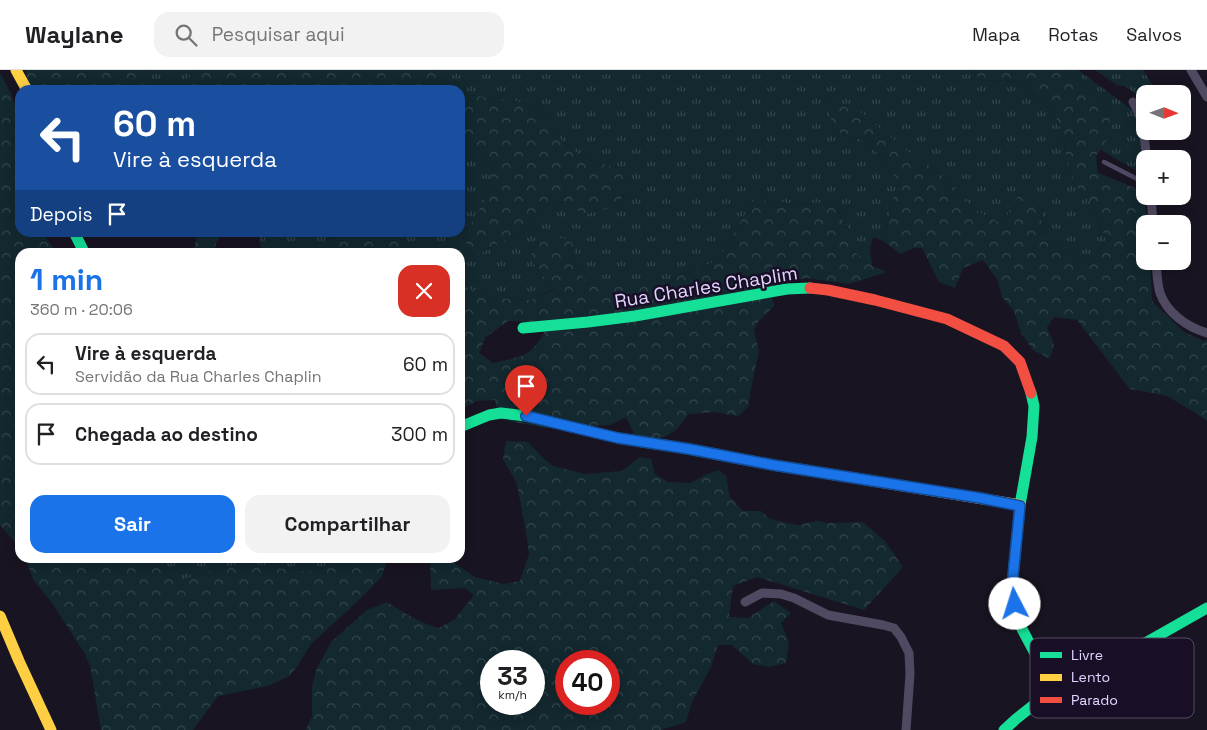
<!DOCTYPE html>
<html lang="pt">
<head>
<meta charset="utf-8">
<style>
	:root { --surface:#fff; --page:#f2f2f2; --text:#202124; --muted:#757577; --line:#e0e0e0; --accent:#1a73e8 }
	body { margin:0; font-family:"Space Grotesk",sans-serif; background:var(--page); color:var(--text); height:100vh; display:flex; flex-direction:column; font-size:19px; white-space:nowrap }
	* { box-sizing:border-box; margin:0 }
	p { font-size:16px; color:var(--muted) }
	.icon { flex:none; width:28px; height:28px; fill:none; stroke:currentColor; stroke-width:2; stroke-linecap:round; stroke-linejoin:round }
	.map { position:relative; flex:1; overflow:hidden }
	.drawer { position:absolute; left:15px; top:178px; width:450px; height:315px; display:flex; flex-direction:column; background:var(--surface); border-radius:15px; box-shadow:0 2px 12px #0003 }
	.drawer>* { flex:none }
	.guide { position:absolute; left:15px; top:15px; width:450px; height:152px; border-radius:15px; box-shadow:0 2px 12px #0003; background:#1a4fa0; color:#fff; overflow:hidden }
	.needle { width:32px; rotate:91deg }
	.fabs { position:absolute; left:1136px; top:15px; display:grid; gap:10px }
	.fabs a { display:grid; place-items:center; width:55px; height:55px; border-radius:10px; background:var(--surface); box-shadow:0 2px 12px #0003; font-size:25px }
	.speed { position:absolute; left:480px; top:580px; display:flex; gap:10px; font-size:25px; font-weight:700; text-align:center }
	.speed>* { display:grid; place-content:center; width:65px; height:65px; border-radius:50%; background:var(--surface); box-shadow:0 2px 12px #0003; line-height:1 }
	.speed small { font-size:12px; font-weight:400 }
	.speed .limit { border:8px solid #d22; background:#fff; color:#111 }
	.pin { position:absolute; display:grid; place-items:center; width:42px; height:42px; color:#fff; margin:-51px -21px; border-radius:50% 50% 50% 0; rotate:-45deg; box-shadow:0 0 5px #0007 }
	.pin .icon { rotate:45deg }
	.me { position:absolute; width:55px; margin:-28px; rotate:355deg; stroke-linejoin:round; filter:drop-shadow(0 0 4px #0008) }
	.turn { display:flex; align-items:center; gap:18px; height:105px; padding:0 15px; font-size:22px }
	.turn .icon { width:65px; height:65px; stroke-width:2.5 }
	.turn b { display:block; font-size:35px; line-height:42px }
	.then { display:flex; align-items:center; height:48px; padding:0 15px; background:#0003; gap:10px; font-size:19px }
	.round { display:grid; place-items:center; flex:none; width:52px; height:52px; border-radius:15px; background:var(--page) }
	.head { display:flex; align-items:center; justify-content:space-between; height:85px; padding:0 15px }
	h1 { font-size:30px; font-weight:700; line-height:38px; color:var(--accent) }
	.button { display:flex; gap:10px; margin-top:auto; padding:10px 15px }
	.button a { flex:1; height:58px; border-radius:15px; background:var(--accent); color:#fff; font-size:20px; font-weight:700; line-height:58px; text-align:center }
	.button a+a { background:var(--page); color:var(--text) }
	ul { padding:0; list-style:none }
	li { display:flex; align-items:center; gap:15px; height:62px; margin:0 10px 8px; padding:0 5px; border:2px solid var(--line); border-radius:15px }
	li div { flex:1 }
	li b { display:block; font-size:19px }
	li em { font-style:normal }
	header { display:flex; align-items:center; gap:30px; box-sizing:border-box; height:70px; padding:0 25px; background:var(--surface); border-bottom:1px solid var(--line) }
	header strong { font-size:24px }
	nav { display:flex; gap:28px; margin-inline-start:auto; font-size:18px }
	.search { width:350px; height:45px; background:var(--page); display:flex; align-items:center; gap:12px; box-sizing:border-box; padding:0 18px; border-radius:15px; color:var(--muted); font-size:19px }
	.map>svg:first-child { display:block }
	.grass { fill:url(#grass-tufts) }
	.forest { fill:url(#forest-crowns); fill-rule:evenodd }
	.lines { fill:none; stroke-linecap:round; stroke-linejoin:round }
	.lane { stroke:#4f4962; stroke-width:4.5 }
	.street { stroke:#4f4962; stroke-width:9 }
	.fast { stroke:#16e098; stroke-width:11 }
	.slow { stroke:#ffcf43; stroke-width:11 }
	.jam { stroke:#f24e42; stroke-width:11 }
	.route-casing { stroke:#114b97; stroke-width:12 }
	.route { stroke:#1a73e8; stroke-width:9 }
	.labels { text-anchor:middle; dominant-baseline:central; stroke-width:5; stroke-linejoin:round; paint-order:stroke }
	.street-label { font-size:19px; fill:#e2d4ff; stroke:#180f26 }
	.key { fill:#180f26; stroke:#554a67; stroke-width:1 }
	.key-label { font-size:14px; fill:#e2d4ff }
</style>
</head>
<body>
<header>
<strong>Waylane</strong>
<div class="search"><svg class="icon" aria-label="search" viewBox="0 0 24 24"><circle cx="10" cy="10" r="6"/><path d="M15 15l6 6"/></svg>Pesquisar aqui</div>
<nav><a>Mapa</a><a>Rotas</a><a>Salvos</a></nav>
</header>
<div class="map">
<svg width="1207" height="660" viewBox="0 0 1207 660">
	<defs>
		<pattern id="grass-tufts" width="24" height="20" patternUnits="userSpaceOnUse" patternTransform="scale(1.25)"><rect width="24" height="20" fill="#13282f"/><path d="M3 7l-1-3M5 7V3M7 7l1-3M15 17l-1-3M17 17v-4M19 17l1-3" fill="none" stroke="#35464e"/></pattern>
		<pattern id="forest-crowns" width="20" height="18" patternUnits="userSpaceOnUse" patternTransform="scale(1.25)"><rect width="20" height="18" fill="#13282f"/><path d="M2 6a3 3 0 1 1 6 0M12 15a3 3 0 1 1 6 0" fill="none" stroke="#35464e"/></pattern>
	</defs>
	<rect width="100%" height="100%" fill="#191421"/>
	<g class="grass">
		<path d="M151,0H194L185,14L184,20H143Z"/>
		<path d="M434,0H969L983,11L1006,10L1026,16L1055,45L1063,65L1066,85L1073,113L1093,135L1106,170L1091,195L1045,171L1041,150L1043,136L1009,141L1005,155L982,144L966,131L939,102L827,30L834,61L870,73L898,111L887,152L885,172L873,167L870,178L872,196L849,177V159L832,132L796,134L754,129L718,190L654,216H590L576,198L571,169L531,182L536,199L554,218L531,230L492,228L465,217L460,216V182H406L404,163L460,162V68L474,74L493,97L485,130L463,167L474,187L510,167L525,162L542,137L567,131L617,136L629,117L617,98L585,89L562,71L534,36L512,30L460,24V20H442Z"/>
		<path d="M1064,0H1078L1138,44L1144,105L1101,80L1104,75L1108,36L1076,9Z"/>
		<path d="M1095,0H1143L1151,13L1161,24H1145V31L1125,16L1117,15Z"/>
		<path d="M259,163H330L335,182H261Z"/>
		<path d="M147,488H334L324,498L308,502L270,497L245,492L176,511Z"/>
	</g>
	<g class="forest">
		<path d="M26,0H151L143,20H30L25,1Z"/>
		<path d="M194,0H434L442,20H184L185,14Z"/>
		<path d="M969,0H1064L1076,9L1108,36L1111,61L1104,75L1096,86L1098,103L1133,117L1145,128L1147,154H1145V191H1150L1152,231L1184,262L1204,271L1207,270V351L1194,342L1167,326L1130,319L1077,250L1054,247L1047,257L1054,274L1050,289L1033,280L1021,263L1014,241L1002,227L997,209L983,190L963,198L955,218L939,212L922,178H914L900,184L885,172L887,152L898,111L870,73L834,61L826,30L862,43L906,80L939,102L966,131L982,144L1005,155L1009,141L1019,125L1035,121L1043,137L1041,150L1045,171L1091,195L1106,170L1093,135L1073,113L1066,85L1063,65L1055,45L1026,16L1006,10L983,11Z"/>
		<path d="M0,3L11,24L20,48V162L43,163L56,182H20V478L0,455Z"/>
		<path d="M460,24L512,30L534,36L562,71L585,89L617,98L629,116L617,136L583,145L567,131L542,137L525,162L510,167L474,187L463,167L485,130L493,97L474,74L460,68Z"/>
		<path d="M754,129L796,134L832,132L849,160V177L872,196L887,202L849,214L806,208L755,221L594,248L532,252L508,251L485,268L479,283L493,293C502,291 519,288 527,283C535,279 542,266 547,258L772,225L774,236L758,252L754,260L759,281L752,314L748,337L738,346L714,342L689,344L677,359L664,367L637,370L626,347L610,355L546,358L499,349L495,330L477,331L460,340V216L465,217L492,228L531,230L554,219L536,199L531,182L541,167L572,169L576,198L590,216H654L718,190Z"/>
		<path d="M198,163H223L216,173L214,182H194V178Z"/>
		<path d="M330,163H404L406,182H380L368,177L357,182H335Z"/>
		<path d="M506,371L528,372L543,388L553,396L585,404L622,401L640,387L651,389L655,404L668,412L690,413L705,405L719,400L726,406L730,427L743,441H761L770,449L798,455L817,451L829,453L863,452L885,471L903,497L864,540L757,507L733,516L729,547L748,548L774,531L791,543L781,553L789,572L786,593L769,597L753,594L732,575H718L711,597L692,632L686,652L661,660H306L312,646V616L317,598L331,572L367,540L387,532C404,543 420,553 439,558L455,549L474,525L465,518L431,520L430,488H447L475,507L504,514L520,511L529,484L525,457L517,414L503,389ZM491,591H534V634H491ZM566,591H609V634H566Z"/>
		<path d="M25,488H147L176,511L245,492L270,497L308,502L324,498L334,488H388L382,506L358,531L311,574L297,597L289,606L268,616L218,626L193,660H101L90,596L85,584L50,530L34,511Z"/>
	</g>
	<g class="lines">
		<path class="lane" d="M1104,92L1145,113"/>
		<g class="street">
			<path d="M1191,0L1207,27"/>
			<path d="M1133,32C1144,49 1144,69 1147,89"/>
			<path d="M1151,126L1153,154"/>
			<path d="M1156,191C1157,202 1157,213 1160,223C1167,243 1187,257 1207,263"/>
			<path d="M745,532L762,523L781,524L794,528L828,545L883,555L894,558L901,567L909,583L910,604L906,660"/>
		</g>
		<g class="fast">
			<path d="M74,162L84,182"/>
			<path d="M523,258L588,252L635,246L787,219L810,218"/>
			<path d="M1031,323L1034,336L1032,367L1020,435L1013,506L1015,534L1022,559L1054,619"/>
			<path d="M460,357L489,345L501,343L526,346L618,368L689,379L773,395L867,410"/>
			<path d="M1004,660L1016,649L1054,619L1147,572L1207,538"/>
		</g>
		<g class="slow">
			<path d="M16,0L27,20"/>
			<path d="M867,410L1020,435"/>
			<path d="M0,546L19,591L51,660"/>
		</g>
		<path class="jam" d="M810,218L828,220L875,230L947,249L1004,276L1020,292L1031,323"/>
	</g>
	<g class="lines">
		<defs>
			<path id="route" d="M526,346L618,368L689,379L773,395L980,428L1020,436L1013,506L1015,534"/>
		</defs>
		<use href="#route" class="route-casing"/>
		<use href="#route" class="route"/>
	</g>
	<g class="labels">
		<g class="street-label">
			<text transform="translate(706 217) rotate(-9)">Rua Charles Chaplim</text>
		</g>
	</g>
	<rect x="1030" y="568" width="164" height="80" rx="8" class="key"/>
	<rect x="1040" y="582" width="22" height="6" fill="#16e098"/>
	<rect x="1040" y="604" width="22" height="7" fill="#ffcf43"/>
	<rect x="1040" y="627" width="22" height="6" fill="#f24e42"/>
	<g class="key-label">
		<text x="1071" y="590">Livre</text>
		<text x="1071" y="612">Lento</text>
		<text x="1071" y="635">Parado</text>
	</g>
</svg>
<div class="fabs">
<a><svg class="needle" viewBox="-14 -14 28 28"><path d="M0-13l5 13h-10z" fill="#e53935"/><path d="M0 13l5-13h-10z" fill="#757577"/></svg></a>
<a>+</a>
<a>−</a>
</div>
<div class="speed"><div>33<small>km/h</small></div><div class="limit">40</div></div>
<div class="pin" style="left:526px;top:346px;background:#d93025"><svg class="icon" aria-label="arrive" viewBox="0 0 24 24"><path d="M6 21V4h12l-3 4 3 4H6"/></svg></div>
<svg class="me" style="left:1015px;top:534px" viewBox="-20 -20 40 40"><circle r="19" fill="#fff"/><path d="M0-13L10 11 0 6-10 11z" fill="#1a73e8"/></svg>
<div class="guide">
<div class="turn"><svg class="icon" aria-label="left" viewBox="0 0 24 24"><path d="M17 20v-9H6M10 6l-5 5 5 5"/></svg><div><b>60 m</b>Vire à esquerda</div></div>
<div class="then">Depois<svg class="icon" aria-label="arrive" viewBox="0 0 24 24"><path d="M6 21V4h12l-3 4 3 4H6"/></svg></div>
</div>
<section class="drawer">
<div class="head"><div><h1>1 min</h1><p>360 m · 20:06</p></div><a class="round" style="background:#d93025;color:#fff"><svg class="icon" aria-label="close" viewBox="0 0 24 24"><path d="M6 6l12 12M18 6L6 18"/></svg></a></div>
<ul>
<li><svg class="icon" aria-label="left" viewBox="0 0 24 24"><path d="M17 20v-9H6M10 6l-5 5 5 5"/></svg><div><b>Vire à esquerda</b><p>Servidão da Rua Charles Chaplin</p></div><em>60 m</em></li>
<li><svg class="icon" aria-label="arrive" viewBox="0 0 24 24"><path d="M6 21V4h12l-3 4 3 4H6"/></svg><div><b>Chegada ao destino</b></div><em>300 m</em></li>
</ul>
<div class="button"><a>Sair</a><a>Compartilhar</a></div>
</section>
</div>
</body>
</html>
